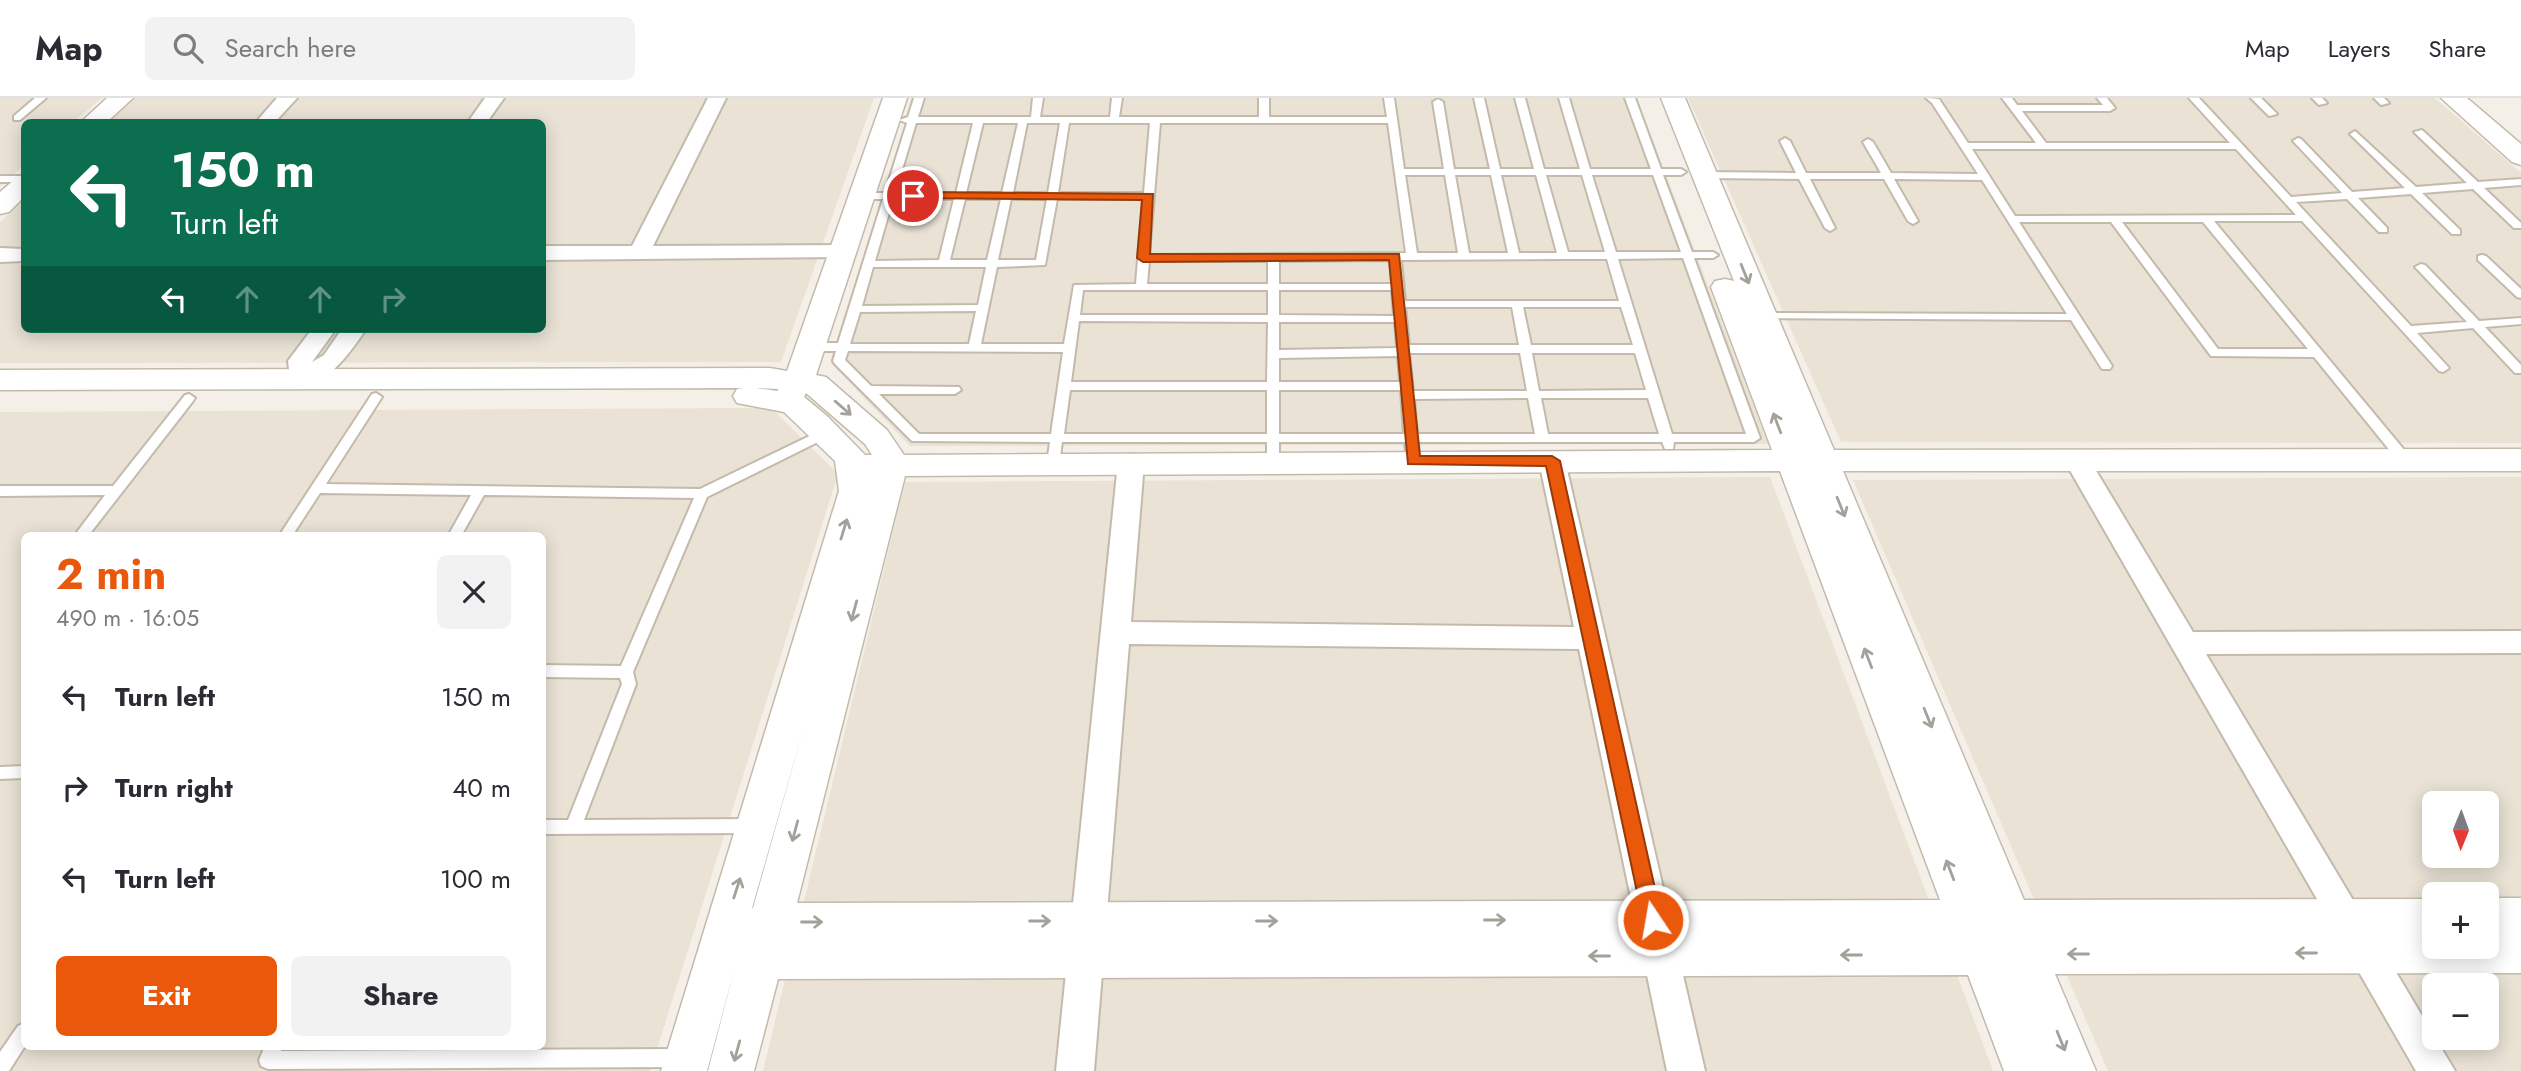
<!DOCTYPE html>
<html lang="en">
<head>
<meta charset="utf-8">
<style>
	:root { --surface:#fff; --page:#f2f2f3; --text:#2b2b33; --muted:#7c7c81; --line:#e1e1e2; --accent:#ea580c }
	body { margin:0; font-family:Jost,sans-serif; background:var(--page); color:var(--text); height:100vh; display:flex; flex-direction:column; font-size:26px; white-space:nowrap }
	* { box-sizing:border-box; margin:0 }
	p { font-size:23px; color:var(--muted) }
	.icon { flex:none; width:38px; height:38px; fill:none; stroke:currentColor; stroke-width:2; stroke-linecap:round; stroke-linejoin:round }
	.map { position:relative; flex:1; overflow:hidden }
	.side { position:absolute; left:21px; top:434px; width:525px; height:518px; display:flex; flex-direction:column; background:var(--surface); border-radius:10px; box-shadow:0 4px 18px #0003 }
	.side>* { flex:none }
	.top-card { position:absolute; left:21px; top:21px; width:525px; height:214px; border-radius:10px; box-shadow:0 4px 18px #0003; background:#0b6e4f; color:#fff; overflow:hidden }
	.needle { width:46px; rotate:181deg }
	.controls { position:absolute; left:2422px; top:693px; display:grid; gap:14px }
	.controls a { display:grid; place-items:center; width:77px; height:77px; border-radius:10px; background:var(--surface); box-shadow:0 4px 18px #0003; font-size:35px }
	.pin { position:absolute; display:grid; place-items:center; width:60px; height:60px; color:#fff; margin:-30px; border:4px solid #fff; border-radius:50%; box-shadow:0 2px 7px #0007 }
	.me { position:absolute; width:77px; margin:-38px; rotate:348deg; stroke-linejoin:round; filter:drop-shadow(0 0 5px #0008) }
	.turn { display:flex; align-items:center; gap:24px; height:147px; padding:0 35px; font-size:32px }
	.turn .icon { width:91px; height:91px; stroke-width:2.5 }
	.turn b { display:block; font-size:49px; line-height:60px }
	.lanes { display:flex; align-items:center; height:66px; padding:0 35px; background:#0003; justify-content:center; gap:35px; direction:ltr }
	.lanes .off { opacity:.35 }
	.round { display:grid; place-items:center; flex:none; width:74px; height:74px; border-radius:10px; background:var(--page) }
	.summary { display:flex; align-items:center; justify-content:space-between; height:119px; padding:0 35px }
	h1 { font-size:42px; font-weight:700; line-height:52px; color:var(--accent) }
	.primary-button { display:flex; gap:14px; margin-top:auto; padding:14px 35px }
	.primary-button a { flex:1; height:80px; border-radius:10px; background:var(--accent); color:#fff; font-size:28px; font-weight:700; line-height:80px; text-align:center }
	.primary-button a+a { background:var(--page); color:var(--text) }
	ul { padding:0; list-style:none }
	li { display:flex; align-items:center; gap:21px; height:91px; padding:0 35px }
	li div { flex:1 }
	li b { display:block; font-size:26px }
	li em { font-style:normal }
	header { display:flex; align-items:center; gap:42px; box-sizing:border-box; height:98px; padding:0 35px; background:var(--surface); border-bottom:2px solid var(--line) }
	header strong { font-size:33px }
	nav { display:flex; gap:38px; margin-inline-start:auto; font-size:24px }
	.search { width:490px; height:63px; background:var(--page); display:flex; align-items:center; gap:18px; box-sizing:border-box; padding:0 24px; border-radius:10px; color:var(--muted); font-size:26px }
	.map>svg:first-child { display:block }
	.residential { fill:#e9e2d5; fill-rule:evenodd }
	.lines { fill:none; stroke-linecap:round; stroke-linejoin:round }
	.service-casing { stroke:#c4baac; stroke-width:4 }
	.minor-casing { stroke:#c4baac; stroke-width:4 }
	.tertiary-casing { stroke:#c4baac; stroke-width:3 }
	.service { fill:#fff; fill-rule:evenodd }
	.minor { fill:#fff; fill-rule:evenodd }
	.tertiary { fill:#fff; fill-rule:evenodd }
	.oneway { stroke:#a4a09a }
	.route { fill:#ea580c; stroke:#983908; stroke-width:2 }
</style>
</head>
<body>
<header>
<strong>Map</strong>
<div class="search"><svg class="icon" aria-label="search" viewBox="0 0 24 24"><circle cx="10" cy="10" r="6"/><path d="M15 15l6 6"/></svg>Search here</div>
<nav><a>Map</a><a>Layers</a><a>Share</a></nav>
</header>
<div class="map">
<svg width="2521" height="973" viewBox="0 0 2521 973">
	<rect width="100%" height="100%" fill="#f5f0e7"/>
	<g class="residential">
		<path d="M0,0H102L73,24H24V67L0,88Z"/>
		<path d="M135,0H874L781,264L0,265V124L24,102V231H542V24H108Z"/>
		<path d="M913,0H1637L1768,346L910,348L830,264Z"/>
		<path d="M1688,0H2435L2521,75V345L1841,344Z"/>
		<path d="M771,310L838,376L650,973H0V314ZM24,438H542V948H24Z"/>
		<path d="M1770,379L1993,973H763L905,384Z"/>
		<path d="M2521,379V973H2108L1853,382ZM2434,705H2487V758H2434ZM2434,796H2487V849H2434ZM2434,887H2487V940H2434Z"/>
	</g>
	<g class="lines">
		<defs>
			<g id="service">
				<path d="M35,0H46L20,22H14V18Z"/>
				<path d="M914,0H924L918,19H1031L1033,0H1043L1040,19H1110L1112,0H1122L1119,19H1259V0H1269V19H1387L1384,0H1394L1404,71H1444L1433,4L1438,1L1443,4L1454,71H1490L1474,0H1484L1500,71H1534L1515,0H1525L1544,71H1580L1559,0H1569L1590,71H1651L1625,0H1635L1661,71H1681L1686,74L1681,77H1663L1692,154H1713L1718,157L1713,160H1694L1760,340L1754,344H1674L1673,351H1665L1662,344H1418L1419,363L1413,367L1407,363L1405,344H1279V364L1273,368L1267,364V344H1062L1059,366L1053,370L1047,366L1050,344L912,343L835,266L833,263L836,253H809L803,249L809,245H838L883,101H861L856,98L861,95H885L907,25L899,22L908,19ZM916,25H973L956,95H895ZM983,25H1018L1002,95H966ZM1027,25H1060L1048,95H1013ZM1069,25H1150L1144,95H1058ZM1160,25H1388L1406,155L1149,157ZM1405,77H1445L1458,155H1417ZM1455,77H1491L1508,155H1469ZM1501,77H1536L1557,155H1519ZM1546,77H1582L1605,154H1568ZM1592,77H1653L1681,154H1616ZM893,101H954L939,162L875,163ZM965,101H1001L987,162H950ZM1011,101H1047L1036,162H998ZM1057,101H1143L1136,186L1074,187L1064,246H981L997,169L1045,167ZM1683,160L1746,336H1672L1618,161ZM1563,161H1607L1619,203H1405L1401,162ZM1390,162L1392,186H1279V163ZM1149,163H1268V186H1147ZM873,169H986L978,207L862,208ZM1083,192H1268V217H1080ZM1279,192H1392L1394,218L1279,217ZM1405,209H1512L1519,247H1409ZM1523,209H1621L1633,247H1531ZM976,213L969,246H850L860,214ZM1079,223L1268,224L1267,284H1071ZM1279,224H1395L1397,250L1279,252ZM848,253L1063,254L1051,336H919L879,296H955L961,292L959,289L871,288L845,262ZM1409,255H1520L1527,293H1413ZM1532,255H1635L1646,292L1539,293ZM1398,258L1400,284H1279V260ZM1070,292H1267V336H1064ZM1279,292H1401L1404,336H1279ZM1528,300L1535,336H1417L1414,301ZM1541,300H1648L1659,336H1548Z"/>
				<path d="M1926,0L1939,1L1968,45H2036L2002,0H2012L2017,7H2103L2097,0H2107L2115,10L2110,13H2022L2046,45H2230L2189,0H2199L2291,99L2342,95L2295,45L2293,43L2298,40L2301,41L2352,94L2405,90L2352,38L2350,36L2355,33L2416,89L2467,85L2414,34L2422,32L2478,84L2521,81V87L2484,90L2521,125V130H2514L2473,91L2422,95L2460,132V136H2452L2411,96L2358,100L2387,130V134H2379L2347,101L2296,104L2411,228L2467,224L2417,171L2415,169L2421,166L2425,167L2479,223L2521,220V226L2485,229L2521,267V275H2515L2473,230L2417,235L2449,270L2443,274L2439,273L2302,123H2214L2410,359L2411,362L2410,365H2400L2314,259L2211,258L2111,124H2019L2112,268L2110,271H2102L2071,222L1758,220V216L1762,215L2067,216L1982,82L1894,81L1918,123L1913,126L1908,123L1884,81H1810L1835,130L1830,133L1825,130L1799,81L1704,80L1699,77L1704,74L1796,75L1780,43L1785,40L1790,43L1806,75H1881L1863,44L1868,41L1873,44L1891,75L1978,76L1932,5ZM1972,51H2236L2296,117L2015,118ZM2122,124H2203L2308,251H2218Z"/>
				<path d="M2251,0H2261L2277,16L2269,18Z"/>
				<path d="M2312,0H2322L2327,5L2319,7Z"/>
				<path d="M2374,0H2384L2389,5L2381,7Z"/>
				<rect x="0" y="78" width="24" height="6"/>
				<path d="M2482,157L2486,158L2521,191V200L2517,199L2478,162V158Z"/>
				<path d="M376,295L382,299L326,386L700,391L822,332H830L832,335L830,338L707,399L633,574L636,586L584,722L754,721L760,723L762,728L760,733L754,735L542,736V722H568L622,586L620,580L542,579V567L621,568L694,400L484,397L461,438H448L471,397L320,395L292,438H279L372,296Z"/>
				<path d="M189,296L195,300L193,303L88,438H74L105,397L0,398V388H113L185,297Z"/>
				<path d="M24,668V680L0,681V669Z"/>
				<path d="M24,925L25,948L9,973H0V954L18,928Z"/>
				<path d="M265,948H283L281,953L682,951L689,954L691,960L689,966L682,969L268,971L261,968L259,962Z"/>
			</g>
			<g id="minor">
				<path d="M277,0H297L275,24H256Z"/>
				<path d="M485,0H504L487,24H468Z"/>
				<path d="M708,0H726L653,148L842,147L850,149L853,154L850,159L542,162V148H632Z"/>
				<path d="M0,150L24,151V163L0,164Z"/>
				<path d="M312,231H336L312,264L324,257L342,231H366C351,253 324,294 293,286L290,281L288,263Z"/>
				<path d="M2077,353L2086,356L2193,534L2521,533V555L2206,556L2455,973H2416L2064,362L2068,356Z"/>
				<path d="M1552,354L1561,357L1565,363L1705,973H1667L1579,551L1129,546L1094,973H1056L1118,365L1122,359L1131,356L1140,359L1144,365L1131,524L1574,529L1539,363L1543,357Z"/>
			</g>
			<g id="tertiary">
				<path d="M107,0H133L107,24H81Z"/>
				<path d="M883,0H907L816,277L826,279L887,332L904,357L1772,352L1711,189L1715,183L1725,181L1734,183L1661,0H1685L1834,352L2521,351V373H1843L2024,802L2434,801V849H2487V800H2521V875L2055,876L2096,973H2004L1968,877L778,881L754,973H708L735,869L707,973H661L839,393L835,363L784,314L737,305L733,298L737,291L743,290L0,292V272L770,270L787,273ZM756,290L779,291L777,293ZM806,295L865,346L872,357H865L827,318L804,299ZM1780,373L1940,802L797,805L905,378ZM804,629L753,810H752Z"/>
				<path d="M2441,0H2467L2521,46V67L2512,64Z"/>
				<path d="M24,78V99L9,114L0,116V94L15,81Z"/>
			</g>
		</defs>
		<use href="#service" class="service-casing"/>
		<use href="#minor" class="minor-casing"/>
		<use href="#tertiary" class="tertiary-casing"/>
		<use href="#service" class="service"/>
		<use href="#minor" class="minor"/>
		<use href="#tertiary" class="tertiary"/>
	</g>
	<defs><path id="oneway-shaft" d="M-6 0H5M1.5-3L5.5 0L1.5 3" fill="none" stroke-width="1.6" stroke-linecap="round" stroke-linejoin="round" transform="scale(1.75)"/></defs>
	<g class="oneway">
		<use href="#oneway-shaft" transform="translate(1745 176) rotate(68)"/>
		<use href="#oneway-shaft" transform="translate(843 310) rotate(41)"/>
		<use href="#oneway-shaft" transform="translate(1777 325) rotate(-111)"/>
		<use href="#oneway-shaft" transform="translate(1841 409) rotate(68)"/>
		<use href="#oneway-shaft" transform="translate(844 431) rotate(-73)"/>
		<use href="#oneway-shaft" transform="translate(854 513) rotate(105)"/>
		<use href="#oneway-shaft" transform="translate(1868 560) rotate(-111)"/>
		<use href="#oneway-shaft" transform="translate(1928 620) rotate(68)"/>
		<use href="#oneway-shaft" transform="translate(795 733) rotate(105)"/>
		<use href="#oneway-shaft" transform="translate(1950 772) rotate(-111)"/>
		<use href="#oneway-shaft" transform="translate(737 790) rotate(-72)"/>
		<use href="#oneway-shaft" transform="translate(1495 822)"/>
		<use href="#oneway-shaft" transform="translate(1040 823)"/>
		<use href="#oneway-shaft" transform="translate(1267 823)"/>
		<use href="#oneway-shaft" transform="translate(812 824)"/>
		<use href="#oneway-shaft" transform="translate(2306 855) rotate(180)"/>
		<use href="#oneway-shaft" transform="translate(2078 856) rotate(180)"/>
		<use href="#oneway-shaft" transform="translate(1851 857) rotate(180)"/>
		<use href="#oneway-shaft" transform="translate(1599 858) rotate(180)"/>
		<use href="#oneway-shaft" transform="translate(2061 943) rotate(68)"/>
		<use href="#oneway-shaft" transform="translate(737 953) rotate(105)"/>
	</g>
	<path class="route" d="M913,94L1153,96L1150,156H1399L1420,358H1552L1560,363L1662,822L1659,828L1653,831L1646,828L1643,822L1546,368L1408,366L1389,162L1143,164L1137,160L1142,102L909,100L907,98Z"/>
</svg>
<div class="controls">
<a><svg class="needle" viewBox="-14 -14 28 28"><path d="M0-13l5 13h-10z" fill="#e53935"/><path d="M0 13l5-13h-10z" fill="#7c7c81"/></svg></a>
<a>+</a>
<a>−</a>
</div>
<div class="pin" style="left:913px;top:98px;background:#d93025"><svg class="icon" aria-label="arrive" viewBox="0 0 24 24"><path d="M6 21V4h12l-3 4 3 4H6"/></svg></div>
<svg class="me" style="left:1653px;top:822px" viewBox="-20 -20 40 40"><circle r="17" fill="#ea580c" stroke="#fff" stroke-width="3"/><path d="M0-11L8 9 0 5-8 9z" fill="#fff"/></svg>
<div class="top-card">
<div class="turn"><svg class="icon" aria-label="left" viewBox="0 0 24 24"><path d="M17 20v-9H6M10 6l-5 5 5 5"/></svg><div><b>150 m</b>Turn left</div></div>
<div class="lanes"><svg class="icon" aria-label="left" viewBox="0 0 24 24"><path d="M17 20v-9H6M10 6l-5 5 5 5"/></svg><svg class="icon off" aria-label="ahead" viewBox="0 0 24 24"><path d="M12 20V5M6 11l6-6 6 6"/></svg><svg class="icon off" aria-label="ahead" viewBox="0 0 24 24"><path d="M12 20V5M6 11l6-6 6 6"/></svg><svg class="icon off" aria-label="right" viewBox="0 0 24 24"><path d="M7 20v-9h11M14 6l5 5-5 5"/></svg></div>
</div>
<section class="side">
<div class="summary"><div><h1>2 min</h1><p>490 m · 16:05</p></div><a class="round"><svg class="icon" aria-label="close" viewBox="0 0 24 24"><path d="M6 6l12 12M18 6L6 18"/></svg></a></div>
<ul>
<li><svg class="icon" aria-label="left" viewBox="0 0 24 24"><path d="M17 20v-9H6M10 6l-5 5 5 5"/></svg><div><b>Turn left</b></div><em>150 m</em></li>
<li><svg class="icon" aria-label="right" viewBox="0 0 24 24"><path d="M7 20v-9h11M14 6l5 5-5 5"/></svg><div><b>Turn right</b></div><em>40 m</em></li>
<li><svg class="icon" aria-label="left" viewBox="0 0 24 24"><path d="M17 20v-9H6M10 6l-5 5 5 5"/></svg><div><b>Turn left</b></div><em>100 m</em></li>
</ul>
<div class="primary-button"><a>Exit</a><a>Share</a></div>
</section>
</div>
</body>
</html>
